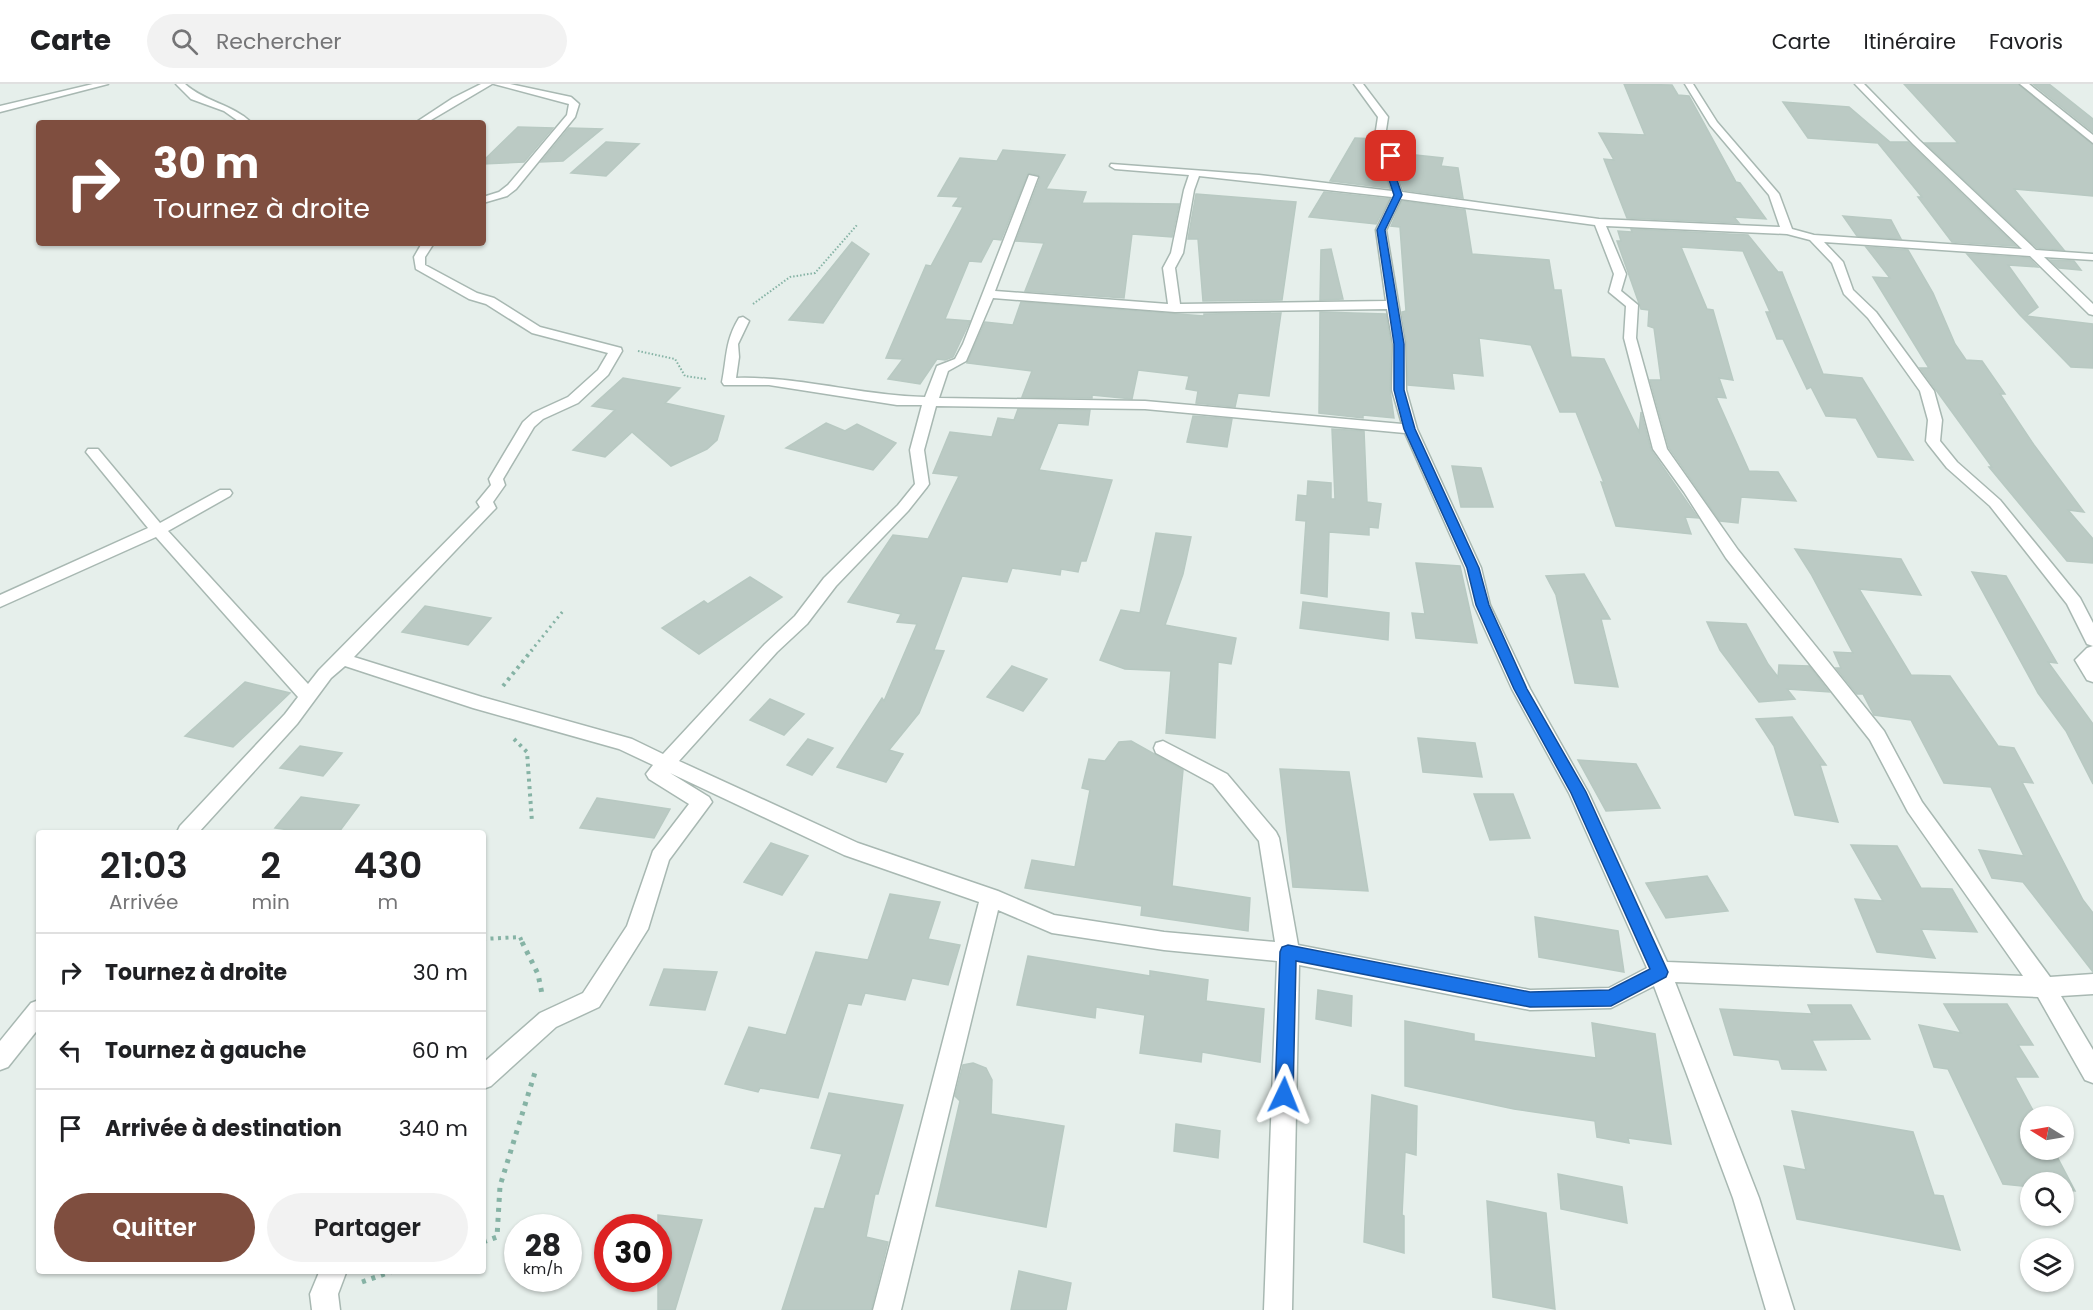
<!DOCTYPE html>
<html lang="fr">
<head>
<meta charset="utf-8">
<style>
	:root { --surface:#fff; --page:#f2f2f2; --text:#202124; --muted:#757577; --line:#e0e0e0; --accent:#7f4e3f }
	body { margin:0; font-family:Poppins,sans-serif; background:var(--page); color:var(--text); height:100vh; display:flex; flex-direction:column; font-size:22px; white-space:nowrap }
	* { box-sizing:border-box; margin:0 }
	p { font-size:20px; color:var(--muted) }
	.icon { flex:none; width:33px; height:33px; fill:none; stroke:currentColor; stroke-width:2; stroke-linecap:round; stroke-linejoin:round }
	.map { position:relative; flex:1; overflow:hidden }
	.sheet { position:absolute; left:36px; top:746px; width:450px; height:444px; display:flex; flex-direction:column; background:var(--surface); border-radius:6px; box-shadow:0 2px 4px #0004 }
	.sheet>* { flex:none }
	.top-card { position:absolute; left:36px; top:36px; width:450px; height:126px; border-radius:6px; box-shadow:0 2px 4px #0004; background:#7f4e3f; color:#fff; overflow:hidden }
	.needle { width:39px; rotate:281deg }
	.fabs { position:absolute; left:2020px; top:1022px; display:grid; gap:12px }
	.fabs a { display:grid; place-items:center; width:54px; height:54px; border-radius:50%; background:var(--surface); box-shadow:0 2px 4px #0004; font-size:30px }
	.speed { position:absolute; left:504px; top:1130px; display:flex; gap:12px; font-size:30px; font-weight:700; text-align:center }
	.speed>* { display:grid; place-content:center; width:78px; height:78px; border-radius:50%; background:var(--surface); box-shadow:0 2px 4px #0004; line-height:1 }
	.speed small { font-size:15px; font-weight:400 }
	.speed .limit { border:9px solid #d22; background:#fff; color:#111 }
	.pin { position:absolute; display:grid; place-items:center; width:51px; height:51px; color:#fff; margin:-26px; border-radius:12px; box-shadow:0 3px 9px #0006 }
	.me { position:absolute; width:66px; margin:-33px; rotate:2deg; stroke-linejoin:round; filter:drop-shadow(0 0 4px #0008) }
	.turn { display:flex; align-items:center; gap:21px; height:126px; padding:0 18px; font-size:27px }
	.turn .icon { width:78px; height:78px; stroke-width:2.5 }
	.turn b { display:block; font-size:42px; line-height:51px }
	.eta { display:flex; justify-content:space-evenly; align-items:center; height:102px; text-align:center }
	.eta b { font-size:36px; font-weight:600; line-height:42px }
	.primary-button { display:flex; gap:12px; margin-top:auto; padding:12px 18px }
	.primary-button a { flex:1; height:69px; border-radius:36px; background:var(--accent); color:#fff; font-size:24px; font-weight:600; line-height:69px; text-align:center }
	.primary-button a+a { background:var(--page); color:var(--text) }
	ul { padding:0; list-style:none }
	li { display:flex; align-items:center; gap:18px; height:78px; padding:0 18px; border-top:2px solid var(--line) }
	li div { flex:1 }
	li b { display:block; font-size:22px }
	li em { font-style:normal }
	header { display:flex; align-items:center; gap:36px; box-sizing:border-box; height:84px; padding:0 30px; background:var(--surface); border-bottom:2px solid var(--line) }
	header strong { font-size:28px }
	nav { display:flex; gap:33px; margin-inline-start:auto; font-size:21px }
	.search { width:420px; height:54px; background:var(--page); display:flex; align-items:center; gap:15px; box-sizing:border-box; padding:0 21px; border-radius:33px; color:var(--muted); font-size:22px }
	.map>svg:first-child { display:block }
	.building { fill:#bbcac4; stroke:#b8c9c2; stroke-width:1.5 }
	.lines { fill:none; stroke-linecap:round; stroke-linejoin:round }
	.street-casing { stroke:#a8b8b2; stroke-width:3 }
	.path-far3 { stroke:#86b3a5; stroke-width:2; stroke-dasharray:1.5 2; stroke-linecap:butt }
	.path-far2 { stroke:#86b3a5; stroke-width:3; stroke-dasharray:2 4; stroke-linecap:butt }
	.path-far1 { stroke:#86b3a5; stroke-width:4; stroke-dasharray:3 4.5; stroke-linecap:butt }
	.path { stroke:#86b3a5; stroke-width:5; stroke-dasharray:4 6; stroke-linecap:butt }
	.street { fill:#fff; fill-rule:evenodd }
	.route { fill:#1a73e8; stroke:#114b97; stroke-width:1.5 }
</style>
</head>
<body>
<header>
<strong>Carte</strong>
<div class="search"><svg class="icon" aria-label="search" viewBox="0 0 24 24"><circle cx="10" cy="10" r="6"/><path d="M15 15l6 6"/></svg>Rechercher</div>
<nav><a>Carte</a><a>Itinéraire</a><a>Favoris</a></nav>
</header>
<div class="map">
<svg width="2093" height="1226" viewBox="0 0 2093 1226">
	<rect width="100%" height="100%" fill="#e6efeb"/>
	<g class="building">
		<path d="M1624,0L1672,1L1678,11L1689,12L1736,98L1740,99L1766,135L1734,133L1739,139L1627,134L1604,75L1614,76L1599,49L1645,51Z"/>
		<path d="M1904,0H2018L2093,61V112L2014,105L2064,166L2037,164L1925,59H1958Z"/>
		<path d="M2033,0H2049L2093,35V48Z"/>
		<path d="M1783,18L1849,23L1890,58H1908L2016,162L1952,158L1918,113H1922L1878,59L1808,54Z"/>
		<path d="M518,43L553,44L524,78L483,80V77Z"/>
		<path d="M569,44L602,45L563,77L541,78Z"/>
		<path d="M1355,54L1377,55L1384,72V90L1389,104L1330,97Z"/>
		<path d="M606,58L639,60L606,92L571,89Z"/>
		<path d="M1003,66L1065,71L1046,105L1086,108L1082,119L1179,120L1172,153L1132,150L1124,214L1025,207L1044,159L1016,157L1040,94L1038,91L1028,89L1001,156L993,155L981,178L969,177L945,235L970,237L953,273L945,276L937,275L920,300L888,295L903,275L886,274L926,181L931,182L963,123L953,122L959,113L938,112L960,74L997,77Z"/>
		<path d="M1397,69L1443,74L1441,82L1458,84L1463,114L1404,106L1398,90Z"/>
		<path d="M1324,108L1389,115L1376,140L1309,133Z"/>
		<path d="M1196,110L1296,118L1282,216L1203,217L1198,155H1188Z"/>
		<path d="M1402,117L1465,126L1472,170L1549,176L1554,206H1561L1571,273L1604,275L1639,348L1641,328L1651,366L1698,434L1685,433L1691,450L1616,442L1601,398L1604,399L1576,328H1560L1531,261L1479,254L1483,292L1452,289L1454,305L1408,301L1407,260L1402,228L1406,227L1400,143L1391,142Z"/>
		<path d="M1843,132L1891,136L1901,155L1857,152Z"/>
		<path d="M1631,145L1748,151L1778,188H1782L1823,290L1862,294L1913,376L1878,373L1856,334L1826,332L1811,303L1807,305L1783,255H1777L1766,228H1770L1743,167L1681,163L1707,225L1713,226L1733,296L1719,294L1726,314L1716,313L1749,387L1778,388L1796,417L1741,413L1738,439L1720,437L1669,364L1650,296H1661L1654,244L1648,242L1649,226L1641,225L1617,157H1621L1618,147L1632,148Z"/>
		<path d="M852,158L869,170L823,239L789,236Z"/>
		<path d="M1866,163L1908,166L1933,209L1955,260L1966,276L1982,277L2005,310H2000L2034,361L2084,428L2068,426L2093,455V479L2067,477L1989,383H1992L1920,284H1929L1873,193L1890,194Z"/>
		<path d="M1331,165L1343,215L1320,216L1321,166Z"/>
		<path d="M1967,170L2029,174L2038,183L2008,181L2038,223L2026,232L2093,240V284L2071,283L2020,231Z"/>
		<path d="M2050,176L2074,177L2081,186L2059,184Z"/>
		<path d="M1021,218L1204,232V230L1281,229L1269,312L1238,309L1235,323L1196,319L1198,307L1186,305L1189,292L1138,286L1132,315L1092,311V314L1022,313L1032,287L967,279L985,238L1013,241Z"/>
		<path d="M1320,228L1386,230L1391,260L1390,306L1394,334L1363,331V334L1319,329Z"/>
		<path d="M623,294L680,304L665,319L724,332L717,356L707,365L671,382L632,348L605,373L573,366L615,326L592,322Z"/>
		<path d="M1018,325L1090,326L1088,341L1058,339L1039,386L1112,396L1086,477H1081L1078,488L1061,485L1060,491L1012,484L1007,498L962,492L934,566L944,567L919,629L889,666L903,670L886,698L837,683L882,614L884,617L917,540L897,538L901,530L848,518L893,451L928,455L959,392L933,389L950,348L992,353L998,334L1014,336Z"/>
		<path d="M1193,332L1232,335L1227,363L1187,358Z"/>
		<path d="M826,339L845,347L857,340L896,359L873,386L786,364Z"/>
		<path d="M1332,345L1364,347L1367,418L1381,420L1378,444L1369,443V451L1329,448L1327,513L1301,509L1306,437L1296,436L1298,411L1307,412L1308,397L1331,399V415H1335Z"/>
		<path d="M1452,382L1481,384L1493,423H1461Z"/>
		<path d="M1156,449L1191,453L1183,490L1165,541L1236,554L1231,580L1218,578L1215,654L1166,649L1171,587L1125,585L1100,576L1121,526L1140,529Z"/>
		<path d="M1795,465L1901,475L1921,511L1859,505L1911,591L1950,592L1998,662L2014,664L2033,699L2022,698L2083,816L2093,829V888L2023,798L1992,794L1979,766L2024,772L1991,703L1944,699L1911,636L1874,631L1863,610H1857L1836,584H1841L1834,568L1853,569L1811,490Z"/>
		<path d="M1416,479L1460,482L1477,559L1416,554L1412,529L1425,530Z"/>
		<path d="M1972,488L2006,492L2057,579L2048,578L2093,640V700L2066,647L2038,609Z"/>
		<path d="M1584,490L1610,535H1601L1618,603L1575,599L1556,511L1546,492Z"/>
		<path d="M750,493L782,513L699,570L662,544L704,517L708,520Z"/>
		<path d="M1303,518L1389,529L1388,556L1300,544Z"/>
		<path d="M425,522L491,534L468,561L402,548Z"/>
		<path d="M1707,538L1746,540L1768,580L1778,593L1779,581L1809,582L1829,608L1787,605L1795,615L1759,618L1720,566Z"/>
		<path d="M1012,582L1047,595L1023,627L987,613Z"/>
		<path d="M245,598L290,609L233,663L185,652Z"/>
		<path d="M770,615L804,630L784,651L750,636Z"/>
		<path d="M1792,633L1826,681H1820L1838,738L1795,731L1774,662L1756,635Z"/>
		<path d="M1418,654L1475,659L1482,693L1423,688Z"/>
		<path d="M808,655L833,664L812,691L787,681Z"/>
		<path d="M1131,657L1183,686L1172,802L1250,814L1248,847L1141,831L1142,822L1025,804L1032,776L1075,783L1090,706L1082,704L1089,675L1105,677L1119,658Z"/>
		<path d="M300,662L342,669L323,692L280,684Z"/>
		<path d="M1578,676L1636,680L1660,724L1606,727Z"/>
		<path d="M1280,685L1349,688L1368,807L1293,803Z"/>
		<path d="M1474,710H1513L1530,754L1490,756Z"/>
		<path d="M301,713L359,721L339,748H303L275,744Z"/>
		<path d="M597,714L670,725L654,754L580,744Z"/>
		<path d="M771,759L808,772L782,811L744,798Z"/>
		<path d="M1851,761L1897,762L1921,804L1952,805L1977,848L1921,845L1935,874L1877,868L1855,815L1883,817Z"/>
		<path d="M1707,792L1728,827L1666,834L1646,799Z"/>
		<path d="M890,810L940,818L928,855L960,861L948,901L912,894L905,916L865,909L861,921L848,919L818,1014L760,1004L758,1008L725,1000L749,943L786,951L816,868L868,876Z"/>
		<path d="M1535,833L1618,847L1624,888L1539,873Z"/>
		<path d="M1028,872L1150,892V887L1208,896L1206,917L1264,925L1260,978L1202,968L1201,978L1140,969L1145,931L1096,923L1095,934L1017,921Z"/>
		<path d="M664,885L717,888L705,926L650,921Z"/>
		<path d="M1318,906L1352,912L1351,942L1316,935Z"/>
		<path d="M1944,920H2007L2033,961H2018L2038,993H2015L2036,1032H2031V1065H2053L2075,1107L2064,1106V1098H2031V1103L2003,1100L1948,985L1934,983L1919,941L1961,949Z"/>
		<path d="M1808,921H1851L1870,955L1812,956L1826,986L1782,985L1779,976L1734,971L1720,925L1812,930Z"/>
		<path d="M1405,937L1474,950V957L1596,974L1592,939L1655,950L1671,1060L1628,1054L1629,1059L1597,1053L1595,1037L1514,1025L1405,1002Z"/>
		<path d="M973,979L986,984L992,996L991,1030L1064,1042L1046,1143L936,1122L960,1017L955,1012L963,981Z"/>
		<path d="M829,1009L903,1021L878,1110H875L866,1153L888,1158L871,1226H782L815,1124L824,1125L842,1070L811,1064Z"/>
		<path d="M1372,1011L1417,1022L1416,1071L1405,1068L1402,1131L1404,1132V1169L1364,1158Z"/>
		<path d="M1792,1027L1913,1048L1934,1111L1943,1112L1960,1166L1797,1135L1784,1082L1806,1086Z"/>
		<path d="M1176,1040L1220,1047L1218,1074L1174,1067Z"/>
		<path d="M1558,1090L1622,1103L1627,1139L1561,1125Z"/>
		<path d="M1487,1117L1546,1129L1555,1225L1493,1213Z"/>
		<path d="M658,1131L702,1136L675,1226H658Z"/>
		<path d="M1019,1187L1071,1199L1066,1226H1011Z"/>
	</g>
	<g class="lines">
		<defs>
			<g id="street">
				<path d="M93,0H108L0,28V22Z"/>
				<path d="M176,0H185C205,18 232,20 252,39H241L224,27L191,15Z"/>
				<path d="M481,0H492L426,39H415L453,14Z"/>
				<path d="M494,0H510L571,13L579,20L575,33L516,105L507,112L483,119V113L499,108L508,101L567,31L569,20Z"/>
				<path d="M1354,0H1363L1388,33L1386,46L1396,72V90L1402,108L1599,135L1780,143L1769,111L1710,41L1685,0H1693L1717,38L1779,110L1792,145L1814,151L2022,165L1913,60L1855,0H1864L1919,56L2036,166L2093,170V176L2044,173L2093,220V231L2089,230L2030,172L1824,158L1843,178L1853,206L1876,228L1934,307L1942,336L1940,357L1957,378L2000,416L2080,514L2093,539V562L2087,560L2067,520L1990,422L1947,384L1928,360L1926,357L1928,336L1920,307L1868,234L1844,210L1832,179L1810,156L1787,150L1606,142L1626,190L1621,207L1638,221L1636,254L1667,365L1738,466L1884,647L1922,718L2050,893L2093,890V910L2061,912L2093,966V999L2085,996L2038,913L1675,898L1759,1114L1794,1226H1766L1733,1114L1654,902L1611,924L1530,926L1299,881L1292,1226H1264L1277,877L1164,866L1052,849L998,826L901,1226H873L979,818L844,771L670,689L709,713L712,718L669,776L648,845L599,923L556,943L491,1002L483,1005V979L540,929L583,909L627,842L653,767L689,720L649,695L646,690L653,681L619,665L473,624L345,582L331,594L297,640L199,748H177L180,742L285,630L298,613L156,453L0,523V511L148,444L86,368L88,365H98L160,439L220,406H230L232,409L230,412L168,447L308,600L319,586L480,423L477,418L491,401L489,395L523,338L533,329L568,313L598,286L608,269L532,249L486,220L469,215L416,185L414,173L422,159H434L425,173V181L477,209L494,214L540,243L621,264L622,267L608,291L578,319L543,335L534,343L503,395L505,401L493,418L496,424L493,427L354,573L482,613L632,655L663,670L765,560L795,532L824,494L898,421L915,400L910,366L922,321H897L769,301H724L722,298C727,273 725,257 739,234L743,233L749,237L738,260L739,273L736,294C800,292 862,312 925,313L937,282L955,275L963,260L1029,91L1038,93L995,207L1168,220L1163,184L1171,169L1184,106L1189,91L1115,85L1110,82L1111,80L1259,91L1392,107L1386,90V72L1376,46L1378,33ZM1199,92L1392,113L1376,146L1386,217L1180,220L1175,184L1183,169L1194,106ZM1401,115L1595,141L1614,190L1609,208L1626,222L1624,254L1653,365L1684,408L1726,474L1870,656L1908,728L2023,892L1667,878L1588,708L1530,605L1490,521L1481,484L1417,345L1406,306L1405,260L1386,146ZM993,214L1175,228L1387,225L1393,260L1392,306L1402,340L1145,317L939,314L948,287L966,277ZM936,322L1145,325L1405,349L1465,484L1474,521L1512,605L1569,709L1647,884L1609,904L1530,906L1298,861L1279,754L1276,748L1227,690L1163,657L1156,659L1154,664L1156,669L1213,700L1259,757L1275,858L1164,848L1054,831L998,807L858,759L679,677L777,568L807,540L836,502L908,427L927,403L929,400L924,366Z"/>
				<path d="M2020,0H2029L2093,51V59Z"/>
				<path d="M2093,562V598L2087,596L2075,576L2087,564Z"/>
				<path d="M39,916V944L8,983L0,986V957L31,919Z"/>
				<path d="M320,1186H347L338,1210L340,1226H312L310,1210Z"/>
			</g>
		</defs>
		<use href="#street" class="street-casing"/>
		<g class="path-far3">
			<path d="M753,220L790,193L815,189L857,141"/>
			<path d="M638,267L675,275L685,292L706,295"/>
		</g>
		<path class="path-far2" d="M531,567L563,527"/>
		<g class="path-far1">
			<path d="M503,602L532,566"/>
			<path d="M514,655L527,668L532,738"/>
			<path d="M483,855L520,853L523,860"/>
		</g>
		<g class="path">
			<path d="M522,858L538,890L542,910"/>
			<path d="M483,1158L497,1153L500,1102L536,985"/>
			<path d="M362,1198L396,1186"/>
		</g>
		<use href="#street" class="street"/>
	</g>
	<path class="route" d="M1388,70L1395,72V90L1402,111L1385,146L1404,260V306L1415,345L1479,484L1489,521L1527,605L1586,708L1668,888L1666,893L1611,922L1530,923L1296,877L1293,1011L1291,1017L1284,1020L1278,1017L1275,1011L1280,868L1282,863L1288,861L1530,908L1609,906L1650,885L1571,709L1514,605L1476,521L1467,484L1404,345L1394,306V260L1377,146L1394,111L1387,90Z"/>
</svg>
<div class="fabs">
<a><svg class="needle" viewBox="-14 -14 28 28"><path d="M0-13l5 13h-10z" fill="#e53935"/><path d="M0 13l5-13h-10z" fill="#757577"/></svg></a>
<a><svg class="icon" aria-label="search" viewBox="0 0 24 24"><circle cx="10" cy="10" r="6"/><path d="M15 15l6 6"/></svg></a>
<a><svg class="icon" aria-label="layers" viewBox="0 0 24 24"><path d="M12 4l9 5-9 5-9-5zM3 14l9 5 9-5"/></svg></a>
</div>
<div class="speed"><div>28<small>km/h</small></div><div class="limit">30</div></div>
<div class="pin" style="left:1391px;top:72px;background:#d93025"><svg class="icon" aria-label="arrive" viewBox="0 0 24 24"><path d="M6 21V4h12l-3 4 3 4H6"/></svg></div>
<svg class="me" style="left:1284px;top:1011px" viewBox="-20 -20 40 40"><path d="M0-17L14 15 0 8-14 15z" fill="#1a73e8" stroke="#fff" stroke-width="4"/></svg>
<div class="top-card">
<div class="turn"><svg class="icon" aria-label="right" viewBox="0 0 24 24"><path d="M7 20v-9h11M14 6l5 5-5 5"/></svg><div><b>30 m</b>Tournez à droite</div></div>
</div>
<section class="sheet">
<div class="eta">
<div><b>21:03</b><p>Arrivée</p></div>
<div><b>2</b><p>min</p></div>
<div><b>430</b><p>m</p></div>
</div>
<ul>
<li><svg class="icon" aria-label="right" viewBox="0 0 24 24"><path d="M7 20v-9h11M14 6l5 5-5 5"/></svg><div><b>Tournez à droite</b></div><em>30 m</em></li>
<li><svg class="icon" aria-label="left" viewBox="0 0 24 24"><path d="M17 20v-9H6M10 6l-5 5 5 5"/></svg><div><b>Tournez à gauche</b></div><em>60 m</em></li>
<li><svg class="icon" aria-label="arrive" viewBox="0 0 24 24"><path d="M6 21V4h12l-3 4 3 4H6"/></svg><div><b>Arrivée à destination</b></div><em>340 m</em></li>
</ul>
<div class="primary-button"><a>Quitter</a><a>Partager</a></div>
</section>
</div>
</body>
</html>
